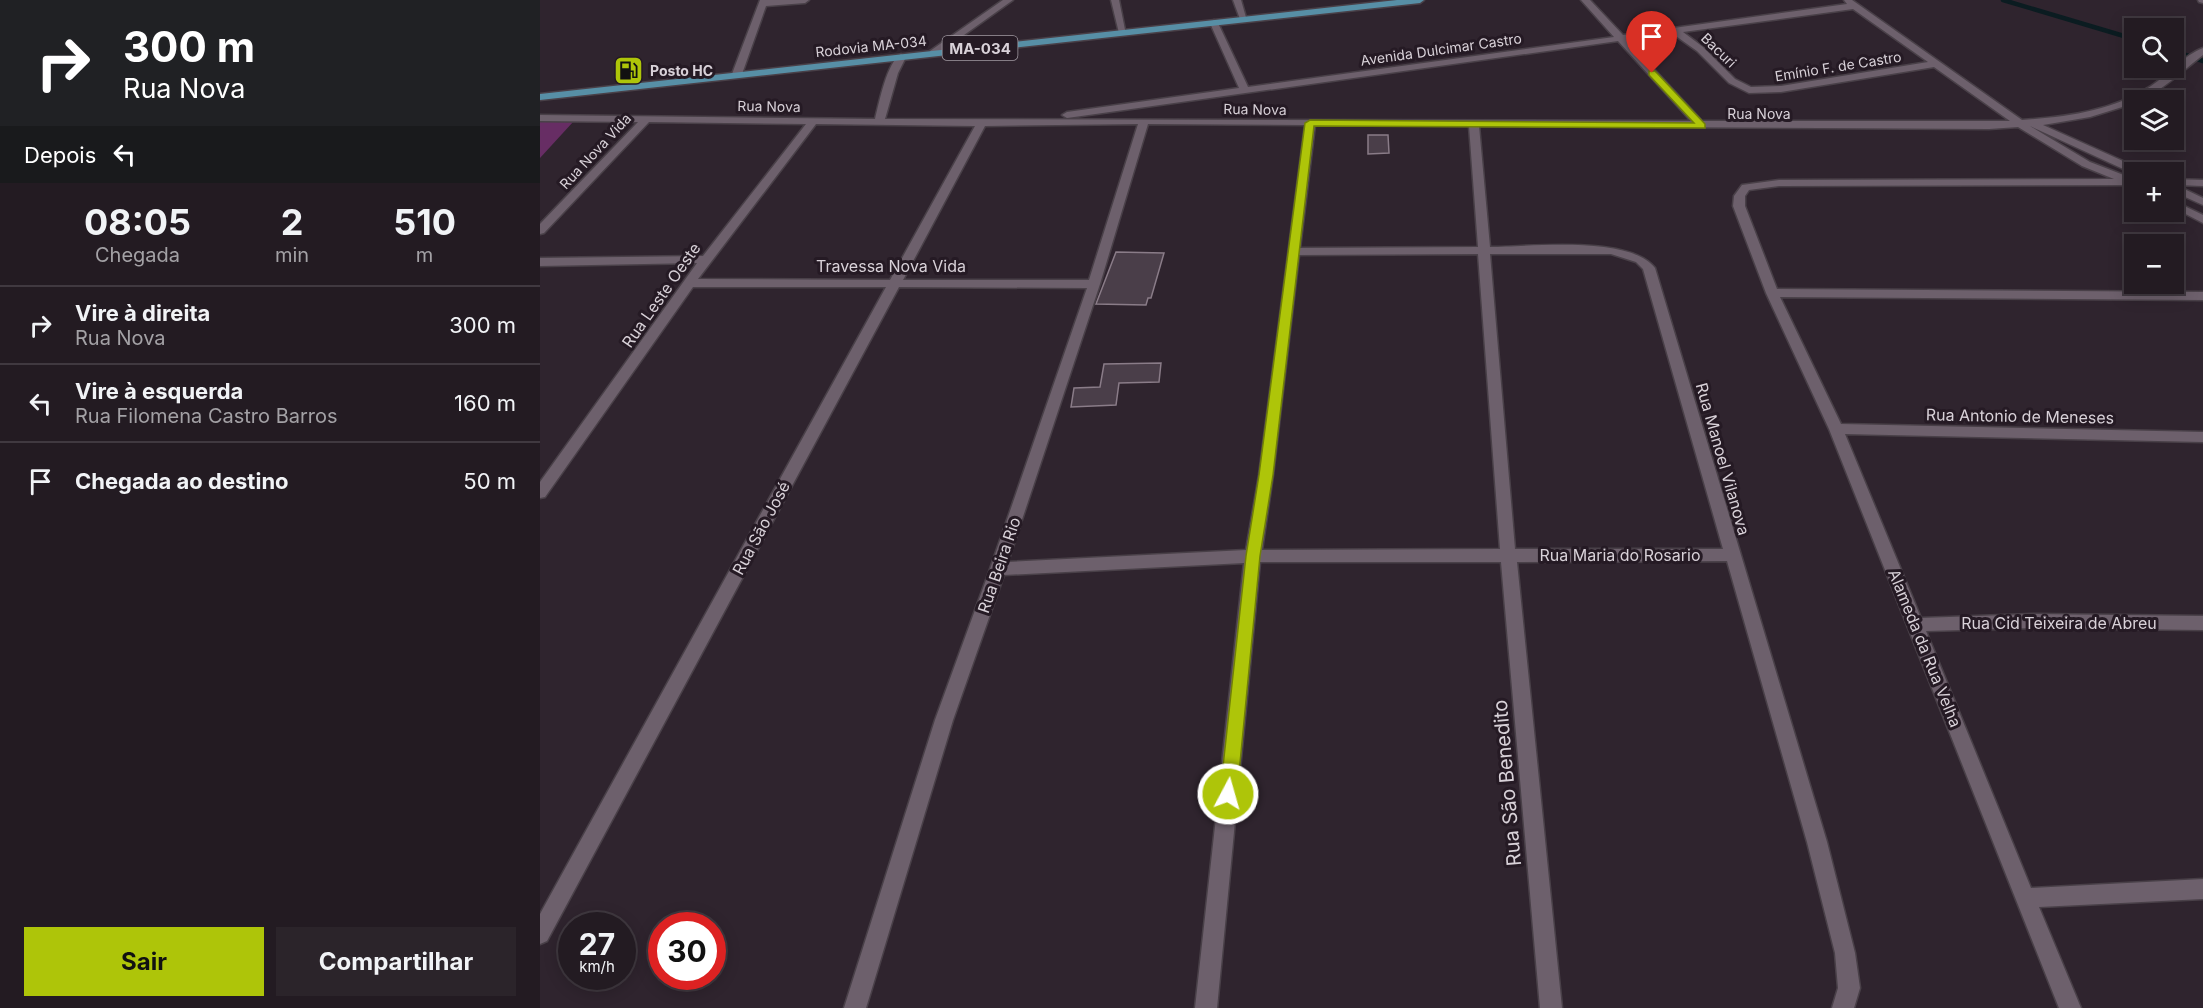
<!DOCTYPE html>
<html lang="pt">
<head>
<meta charset="utf-8">
<style>
	:root { --surface:#231b22; --page:#2b242a; --text:#f1f3f6; --muted:#a3a1a5; --line:#403940; --accent:#aec509 }
	body { margin:0; font-family:Inter,sans-serif; background:var(--page); color:var(--text); height:100vh; display:flex; flex-direction:column; font-size:22px; white-space:nowrap }
	* { box-sizing:border-box; margin:0 }
	p { font-size:20px; color:var(--muted) }
	.icon { flex:none; width:33px; height:33px; fill:none; stroke:currentColor; stroke-width:2; stroke-linecap:round; stroke-linejoin:round }
	.map { position:relative; flex:1; overflow:hidden }
	.side { display:flex; flex-direction:column; background:var(--surface); width:540px }
	.side>* { flex:none }
	.top-card { background:#202124; color:#fff; overflow:hidden }
	.fabs { position:absolute; left:1584px; top:18px; display:grid; gap:12px }
	.fabs a { display:grid; place-items:center; width:60px; height:60px; border-radius:0px; background:var(--surface); box-shadow:0 3px 15px #0003,0 0 0 2px var(--line); font-size:30px }
	.speed { position:absolute; left:18px; top:912px; display:flex; gap:12px; font-size:30px; font-weight:700; text-align:center }
	.speed>* { display:grid; place-content:center; width:78px; height:78px; border-radius:50%; background:var(--surface); box-shadow:0 3px 15px #0003,0 0 0 2px var(--line); line-height:1 }
	.speed small { font-size:15px; font-weight:400 }
	.speed .limit { border:9px solid #d22; background:#fff; color:#111 }
	.pin { position:absolute; display:grid; place-items:center; width:51px; height:51px; color:#fff; margin:-62px -26px; border-radius:50% 50% 50% 0; rotate:-45deg; box-shadow:0 0 6px #0007 }
	.pin .icon { rotate:45deg }
	.me { position:absolute; width:66px; margin:-33px; rotate:6deg; stroke-linejoin:round; filter:drop-shadow(0 0 4px #0008) }
	.turn { display:flex; align-items:center; gap:21px; height:126px; padding:0 24px; font-size:27px }
	.turn .icon { width:78px; height:78px; stroke-width:2.5 }
	.turn b { display:block; font-size:42px; line-height:51px }
	.then { display:flex; align-items:center; height:57px; padding:0 24px; background:#0003; gap:12px; font-size:22px }
	.eta { display:flex; justify-content:space-evenly; align-items:center; height:102px; text-align:center }
	.eta b { font-size:36px; font-weight:700; line-height:42px }
	.primary-button { display:flex; gap:12px; margin-top:auto; padding:12px 24px }
	.primary-button a { flex:1; height:69px; border-radius:0px; background:var(--accent); color:#111; font-size:24px; font-weight:700; line-height:69px; text-align:center }
	.primary-button a+a { background:var(--page); color:var(--text) }
	ul { padding:0; list-style:none }
	li { display:flex; align-items:center; gap:18px; height:78px; padding:0 24px; border-top:2px solid var(--line) }
	li div { flex:1 }
	li b { display:block; font-size:22px }
	li em { font-style:normal }
	main { display:flex; flex:1; min-height:0 }
	.map>svg:first-child { display:block }
	.green { fill:#672d64 }
	.lines { fill:none; stroke-linecap:round; stroke-linejoin:round }
	.stream { stroke:#0b1c21; stroke-width:4.5 }
	.building { fill:#4a3e49; stroke:#8a7c88; stroke-width:1.5 }
	.minor-casing { stroke:#494048; stroke-width:3 }
	.major-casing { stroke:#494048; stroke-width:3 }
	.minor { fill:#6d606c; fill-rule:evenodd }
	.major { fill:#578fa6; fill-rule:evenodd }
	.route { fill:#aec509; stroke:#718006; stroke-width:1.5 }
	.labels { text-anchor:middle; dominant-baseline:central; stroke-width:6; stroke-linejoin:round; paint-order:stroke }
	.far-street-label { font-size:14px; fill:#d8d1d8; stroke:#251a24 }
	.far-poi-label { font-size:14px; font-weight:bold; fill:#d8d1d8; stroke:#251a24; text-anchor:start }
	.shield { fill:#251a24; stroke:#a29aa2; stroke-width:1.5 }
	.shield-label { font-size:15px; font-weight:bold; fill:#d8d1d8 }
	.street-label { font-size:16px; fill:#d8d1d8; stroke:#251a24 }
	.near-street-label { font-size:20px; fill:#d8d1d8; stroke:#251a24 }
</style>
</head>
<body>
<main>
<section class="side">
<div class="top-card">
<div class="turn"><svg class="icon" aria-label="right" viewBox="0 0 24 24"><path d="M7 20v-9h11M14 6l5 5-5 5"/></svg><div><b>300 m</b>Rua Nova</div></div>
<div class="then">Depois<svg class="icon" aria-label="left" viewBox="0 0 24 24"><path d="M17 20v-9H6M10 6l-5 5 5 5"/></svg></div>
</div>
<div class="eta">
<div><b>08:05</b><p>Chegada</p></div>
<div><b>2</b><p>min</p></div>
<div><b>510</b><p>m</p></div>
</div>
<ul>
<li><svg class="icon" aria-label="right" viewBox="0 0 24 24"><path d="M7 20v-9h11M14 6l5 5-5 5"/></svg><div><b>Vire à direita</b><p>Rua Nova</p></div><em>300 m</em></li>
<li><svg class="icon" aria-label="left" viewBox="0 0 24 24"><path d="M17 20v-9H6M10 6l-5 5 5 5"/></svg><div><b>Vire à esquerda</b><p>Rua Filomena Castro Barros</p></div><em>160 m</em></li>
<li><svg class="icon" aria-label="arrive" viewBox="0 0 24 24"><path d="M6 21V4h12l-3 4 3 4H6"/></svg><div><b>Chegada ao destino</b></div><em>50 m</em></li>
</ul>
<div class="primary-button"><a>Sair</a><a>Compartilhar</a></div>
</section>
<div class="map">
<svg width="1663" height="1008" viewBox="0 0 1663 1008">
	<rect width="100%" height="100%" fill="#2f242e"/>
	<path class="green" d="M0,122H33L0,158Z"/>
	<g class="lines">
		<g class="stream">
			<path d="M1463,0L1594,39"/>
			<path d="M1634,51L1663,61"/>
		</g>
	</g>
	<g class="building">
		<path d="M828,135H848L849,153L828,154Z"/>
		<path d="M576,252L624,253L611,298H608L606,305L556,304Z"/>
		<path d="M621,363L619,382L579,383L576,405L531,407L534,388L560,387L564,364Z"/>
	</g>
	<g class="lines">
		<defs>
			<g id="minor">
				<path d="M220,0H269L265,3L226,6L202,74L194,76L192,74Z"/>
				<path d="M463,0H473L396,55H390V51Z"/>
				<path d="M571,0H579L586,35L579,33Z"/>
				<path d="M693,0H701L707,21L700,19Z"/>
				<path d="M1041,0H1050L1083,35L1307,4L1304,0H1312L1482,120C1526,117 1573,111 1611,86C1628,75 1644,55 1663,48V55C1646,68 1631,83 1612,94C1606,98 1595,100 1592,104L1550,117L1503,125L1603,170L1604,172L1594,174L1490,126L1550,162L1594,179V185L1239,186L1209,190L1205,196V206L1237,289L1663,292V300L1240,297L1301,424L1663,432V442L1305,434L1381,618L1493,614L1663,616V630L1493,628L1386,631L1491,888L1663,879V899L1499,907L1541,1008H1519L1289,429L1226,293L1193,206L1194,196L1202,185L1239,180L1574,179L1542,166L1478,127L1449,129L939,126L950,247C990,247 1089,235 1115,268L1287,842L1315,953L1320,988L1314,1008H1292L1298,988L1295,953L1267,842L1187,561L977,562L1022,1008H1000L961,562H720L677,1008H655L704,563L464,575L413,720L326,1008H304L395,720L450,569L547,288L359,287L7,941L0,944V914L346,287H153L5,497L0,498V482L157,263L0,266V258L163,256L266,124L109,122L4,233L0,234V224L98,122L0,121V115L335,119C339,103 347,62 361,54L366,57L358,73L345,119L1151,121L1078,41L527,118L522,115L527,112L699,88L670,23L674,20L678,23L708,87L1074,37ZM1313,9L1388,62L1241,86L1211,87L1195,79L1163,47L1143,32ZM1133,34L1157,51L1189,83L1209,93L1241,92L1394,67L1470,121H1162L1087,40ZM276,124L435,126L350,280L158,279ZM598,124L549,280H363L445,126ZM608,124L765,125L719,475L706,550L468,562L560,284ZM775,125L929,126L938,247L760,248ZM938,254L960,549L722,550L733,475L759,255ZM950,254H1071L1096,262L1103,269L1183,549H975Z"/>
				<path d="M1658,0H1663V3L1659,2Z"/>
				<path d="M1634,179L1663,180V186L1636,185L1663,198V205L1634,192Z"/>
				<path d="M1634,201L1663,215V223L1634,208Z"/>
			</g>
			<path id="major" d="M857,0H884L880,3L0,100V94Z"/>
		</defs>
		<use href="#minor" class="minor-casing"/>
		<use href="#major" class="major-casing"/>
		<use href="#minor" class="minor"/>
		<use href="#major" class="major"/>
	</g>
	<path class="route" d="M1109,71H1115L1165,124V128L774,126L733,475L720,556L697,794L694,799L688,802L682,799L680,794L706,556L719,475L765,123L770,120L1154,123L1109,75Z"/>
	<defs>
		<symbol id="fuel-square" viewBox="-11 -11 22 22"><rect x="-9" y="-9" width="18" height="18" rx="4" fill="#aec509" stroke="#251a24"/><path d="M-5.5-6h7V0h2V4h1.3V-2.5L3-4.5l.8-.8L6-3V5H2.5V1h-1V6h-7ZM-4.2-4.7v3.2H.2V-4.7Z" fill="#111"/></symbol>
	</defs>
	<g fill-rule="evenodd">
		<use href="#fuel-square" x="72" y="54" width="33" height="33"/>
	</g>
	<g class="labels">
		<g class="far-street-label">
			<text transform="translate(331 46) rotate(-6)">Rodovia MA-034</text>
			<text transform="translate(901 49) rotate(-8)">Avenida Dulcimar Castro</text>
			<text transform="translate(1179 50) rotate(44)">Bacuri</text>
			<text transform="translate(1298 66) rotate(-9)">Emínio F. de Castro</text>
			<text transform="translate(229 106) rotate(1)">Rua Nova</text>
			<text transform="translate(715 109) rotate(1)">Rua Nova</text>
			<text x="1219" y="113">Rua Nova</text>
			<text transform="translate(55 151) rotate(-47)">Rua Nova Vida</text>
		</g>
		<g class="far-poi-label">
			<text x="110" y="70">Posto HC</text>
		</g>
		<rect class="shield" x="402.5" y="36" width="75" height="24" rx="4.5"/>
		<g class="shield-label">
			<text x="440" y="48">MA-034</text>
		</g>
		<g class="street-label">
			<text x="351" y="266">Travessa Nova Vida</text>
			<text transform="translate(121 295) rotate(-55)">Rua Leste Oeste</text>
			<text transform="translate(1480 416) rotate(1)">Rua Antonio de Meneses</text>
			<text transform="translate(1183 459) rotate(74)">Rua Manoel Vilanova</text>
			<text transform="translate(221 528) rotate(-62)">Rua São José</text>
			<text x="1080" y="555">Rua Maria do Rosario</text>
			<text transform="translate(459 565) rotate(-71)">Rua Beira Rio</text>
			<text x="1519" y="623">Rua Cid Teixeira de Abreu</text>
			<text transform="translate(1385 648) rotate(68)">Alameda da Rua Velha</text>
		</g>
		<g class="near-street-label">
			<text transform="translate(967 783) rotate(-95)">Rua São Benedito</text>
		</g>
	</g>
</svg>
<div class="fabs">
<a><svg class="icon" aria-label="search" viewBox="0 0 24 24"><circle cx="10" cy="10" r="6"/><path d="M15 15l6 6"/></svg></a>
<a><svg class="icon" aria-label="layers" viewBox="0 0 24 24"><path d="M12 4l9 5-9 5-9-5zM3 14l9 5 9-5"/></svg></a>
<a>+</a>
<a>−</a>
</div>
<div class="speed"><div>27<small>km/h</small></div><div class="limit">30</div></div>
<div class="pin" style="left:1112px;top:73px;background:#d93025"><svg class="icon" aria-label="arrive" viewBox="0 0 24 24"><path d="M6 21V4h12l-3 4 3 4H6"/></svg></div>
<svg class="me" style="left:688px;top:794px" viewBox="-20 -20 40 40"><circle r="17" fill="#aec509" stroke="#fff" stroke-width="3"/><path d="M0-11L8 9 0 5-8 9z" fill="#fff"/></svg>
</div>
</main>
</body>
</html>
